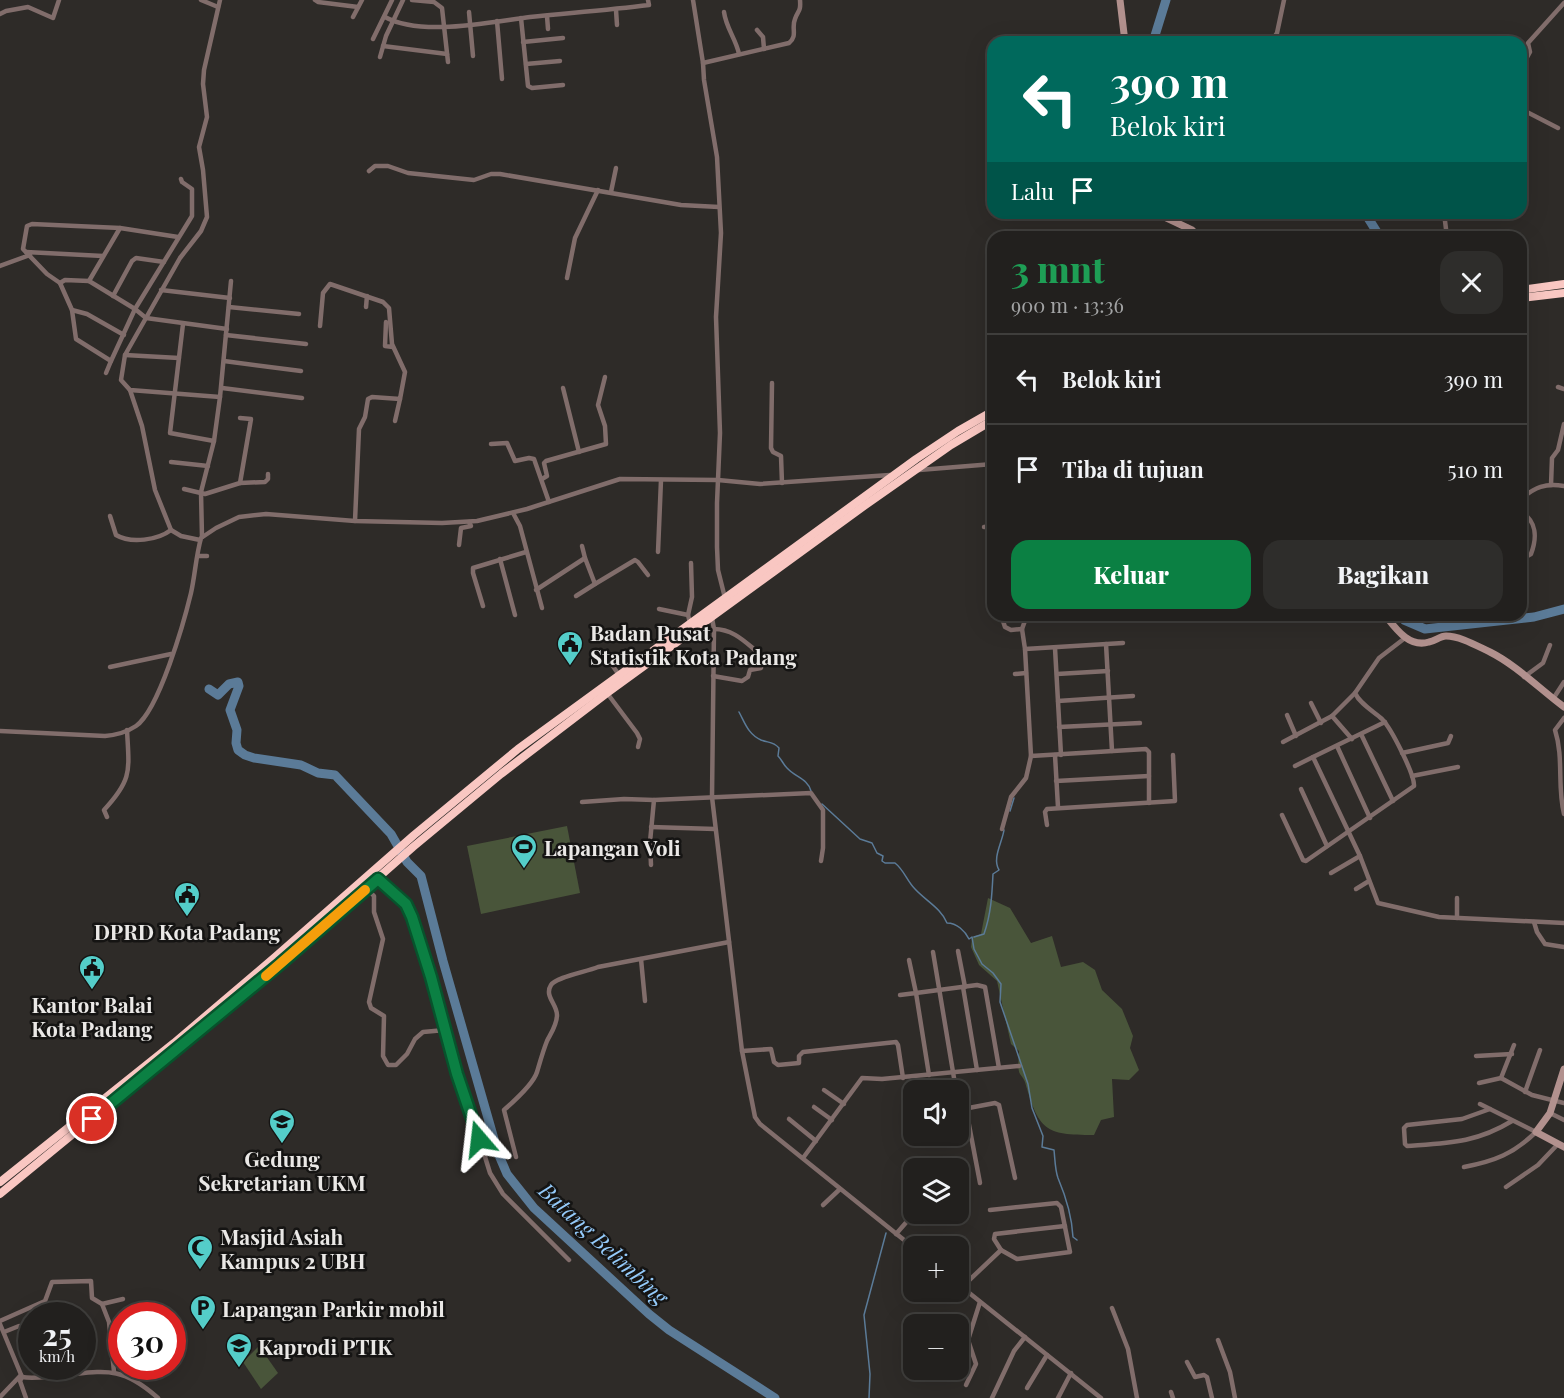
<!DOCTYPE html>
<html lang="id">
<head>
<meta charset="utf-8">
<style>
	:root { --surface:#22201e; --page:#2e2d2b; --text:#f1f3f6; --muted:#a2a3a4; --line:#3f3e3c; --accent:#0b8043 }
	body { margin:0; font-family:"Playfair Display",serif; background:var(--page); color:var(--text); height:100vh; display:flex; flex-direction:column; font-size:22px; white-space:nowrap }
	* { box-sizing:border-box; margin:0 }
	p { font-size:20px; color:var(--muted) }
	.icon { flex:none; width:33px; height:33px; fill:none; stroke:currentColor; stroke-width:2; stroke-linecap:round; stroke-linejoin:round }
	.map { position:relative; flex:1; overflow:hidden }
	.sheet { position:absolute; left:987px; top:231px; width:540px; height:390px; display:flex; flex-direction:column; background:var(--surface); border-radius:18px; box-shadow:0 6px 24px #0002,0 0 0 2px var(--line) }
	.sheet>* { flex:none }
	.banner { position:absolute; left:987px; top:36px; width:540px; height:183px; border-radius:18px; box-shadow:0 6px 24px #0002,0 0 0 2px var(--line); background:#00695c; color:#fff; overflow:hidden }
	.fabs { position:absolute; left:903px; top:1080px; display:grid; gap:12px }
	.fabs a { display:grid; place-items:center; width:66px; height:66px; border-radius:12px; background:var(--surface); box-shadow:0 6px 24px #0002,0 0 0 2px var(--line); font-size:30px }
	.speed { position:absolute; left:18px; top:1302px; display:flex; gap:12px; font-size:30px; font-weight:700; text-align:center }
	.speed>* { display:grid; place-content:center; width:78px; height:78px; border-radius:50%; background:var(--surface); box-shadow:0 6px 24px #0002,0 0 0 2px var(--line); line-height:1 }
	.speed small { font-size:15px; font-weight:400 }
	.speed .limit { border:9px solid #d22; background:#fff; color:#111 }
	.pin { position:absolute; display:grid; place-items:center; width:51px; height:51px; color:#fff; margin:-26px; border:3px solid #fff; border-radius:50%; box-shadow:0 2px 6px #0007 }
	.me { position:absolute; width:66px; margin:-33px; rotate:343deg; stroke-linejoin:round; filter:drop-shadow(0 0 4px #0008) }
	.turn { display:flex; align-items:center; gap:21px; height:126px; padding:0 24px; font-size:27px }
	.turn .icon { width:78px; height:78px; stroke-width:2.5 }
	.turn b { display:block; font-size:42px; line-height:51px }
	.then { display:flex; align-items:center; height:57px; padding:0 24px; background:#0003; gap:12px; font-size:22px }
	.round { display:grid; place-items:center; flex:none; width:63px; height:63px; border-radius:18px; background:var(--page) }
	.overview { display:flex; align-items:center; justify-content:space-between; height:102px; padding:0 24px }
	h1 { font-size:36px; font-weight:800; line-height:45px; color:#1e9e55 }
	.button { display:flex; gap:12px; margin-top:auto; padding:12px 24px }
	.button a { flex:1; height:69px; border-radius:18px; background:var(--accent); color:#fff; font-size:24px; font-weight:800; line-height:69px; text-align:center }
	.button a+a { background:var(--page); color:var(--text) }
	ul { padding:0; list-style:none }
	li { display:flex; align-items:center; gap:18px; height:90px; padding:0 24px; border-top:2px solid var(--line) }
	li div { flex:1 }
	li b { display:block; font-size:22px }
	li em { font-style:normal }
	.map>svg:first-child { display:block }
	.green { fill:#49553a }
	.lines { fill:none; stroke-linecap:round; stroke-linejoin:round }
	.stream { stroke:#5b7b98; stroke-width:1.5 }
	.river { stroke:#5b7b98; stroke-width:9 }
	.street { stroke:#816d6b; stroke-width:4.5 }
	.secondary { stroke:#b2918e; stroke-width:7 }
	.highway { stroke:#f9c7c2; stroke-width:8 }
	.route-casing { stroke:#07532c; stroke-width:15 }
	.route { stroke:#0b8043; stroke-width:10 }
	.slow { stroke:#f59e0b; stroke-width:10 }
	.labels { text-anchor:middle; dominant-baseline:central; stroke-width:5; stroke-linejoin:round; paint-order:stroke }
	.poi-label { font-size:21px; font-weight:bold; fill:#eae8e6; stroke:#151413; text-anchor:start }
	.water-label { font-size:22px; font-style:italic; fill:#94cafa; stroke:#151413 }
</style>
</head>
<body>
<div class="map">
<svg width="1564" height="1398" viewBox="0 0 1564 1398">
	<rect width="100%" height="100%" fill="#2e2b28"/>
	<g class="green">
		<path d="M567,826L580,893L481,914L467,846Z"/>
		<path d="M988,898L1010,908L1031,943L1052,936L1061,967L1083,962L1095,970L1102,990L1122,1009L1133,1036L1130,1048L1139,1070L1129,1080L1112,1079L1114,1117L1101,1120L1094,1135C1044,1135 1039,1130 1025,1082C1024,1079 1022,1077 1020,1074C1017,1069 1019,1057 1019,1051L1011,1044L997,981L979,965L971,947L972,937L981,934Z"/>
		<path d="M259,1346L278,1373L261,1389L243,1362Z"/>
	</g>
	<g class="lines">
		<g class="stream">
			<path d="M739,712C745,723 748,734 761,740C768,743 773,741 779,748L778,756C782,760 783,764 787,768C795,777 808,779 811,791"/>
			<path d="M822,804L860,839L872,843L877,853L883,856L882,861L885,863H895C904,870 907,881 915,889C926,901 941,908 947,923C957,923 965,931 969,939L972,937L974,949L982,964L993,973L1001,984L1000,1002L1028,1084L1032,1108L1043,1136L1042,1147L1054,1150C1055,1159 1055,1170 1058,1178C1066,1197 1072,1217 1073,1237L1077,1240"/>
			<path d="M1010,811L1014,798"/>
			<path d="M974,937L984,934C991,914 992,895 993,874L999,870C992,858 1002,843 1004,830"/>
			<path d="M869,1398L870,1374L864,1315L886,1233"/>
		</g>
		<g class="river">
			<path d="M1153,42L1166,0"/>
			<path d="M1365,213L1380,237"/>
			<path d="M1400,615L1404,620L1425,629L1534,617L1564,609"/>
			<path d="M209,689L218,695L229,684L238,682L239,686L230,710L237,730L236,743L238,750L245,755L254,758L301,765L318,773L335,775L391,834L407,862L421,876L443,961L498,1153L507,1174L534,1208L649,1314L669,1330L775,1398"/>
		</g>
		<g class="street">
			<path d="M201,0L218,7"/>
			<path d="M220,0L204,70L203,84L207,117L199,147L203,170L207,217L201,231L180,258L125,355L121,380L130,390L220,397L231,281"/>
			<path d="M315,0L318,2L358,7"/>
			<path d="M412,0L434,2L442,8L448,62"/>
			<path d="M693,0L703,63L704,80L717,157L721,233L716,317L720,433L717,503V547L718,570L725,598"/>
			<path d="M616,10L617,25"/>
			<path d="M469,12L473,56"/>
			<path d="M724,12C726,28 736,39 739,54"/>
			<path d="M0,14L6,11L28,7L53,18L59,0"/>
			<path d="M547,16L548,29"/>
			<path d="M353,17L362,0"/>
			<path d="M385,17C421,37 490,22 530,17C569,13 609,10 649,5L648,0"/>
			<path d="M521,18L528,86L532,88L563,85"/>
			<path d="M497,21L502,79"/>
			<path d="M757,30L763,37L764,49"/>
			<path d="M373,39L392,0"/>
			<path d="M523,42L563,38"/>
			<path d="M1271,42L1277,33L1284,0"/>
			<path d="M383,46L447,54"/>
			<path d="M380,57L386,36L403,0"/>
			<path d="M703,63L789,43C798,36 791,28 795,19C798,10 801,12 800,0"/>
			<path d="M526,64L560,61"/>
			<path d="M1521,68L1530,52L1528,43L1564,3"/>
			<path d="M1521,109L1558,128"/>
			<path d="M369,171L375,166H388L408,173L474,180L491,174H500L681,205L719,207"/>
			<path d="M611,192L616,168"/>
			<path d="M1444,213L1447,237"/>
			<path d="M178,237L120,228L32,224L27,226L23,249L47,274L60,283L72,310L76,339L111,361L135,309L192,216V189L182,182L181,179"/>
			<path d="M1185,237L1188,227"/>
			<path d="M26,252L103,256"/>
			<path d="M0,266L30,255"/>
			<path d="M567,278L575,238L598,190"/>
			<path d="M89,281L120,228"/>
			<path d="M60,283L65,280L89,281L135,309L146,318L227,329"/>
			<path d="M161,290L230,298"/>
			<path d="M113,296L132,261L136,258L164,262"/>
			<path d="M229,307L299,314"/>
			<path d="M366,307L367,296"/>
			<path d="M72,310L87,314L124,335"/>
			<path d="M386,322L385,346L393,347"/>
			<path d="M183,324L170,433L214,441"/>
			<path d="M320,326L323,293L330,284L383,302L389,308L392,344L405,372L400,399L372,397L368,399L365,417L359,429L355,521"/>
			<path d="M226,335L306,344"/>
			<path d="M125,355L179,358"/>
			<path d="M224,361L301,371"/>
			<path d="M106,373L111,361"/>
			<path d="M772,383L771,448L773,452L781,456L782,483"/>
			<path d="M1558,387L1564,389"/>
			<path d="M222,388L302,398"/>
			<path d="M563,388L579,452"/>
			<path d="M130,390L142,426L155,490L171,530L181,536L200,540"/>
			<path d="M395,421L400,399"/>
			<path d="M491,444L507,443L515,461L529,458L534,459L549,502"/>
			<path d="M171,462L208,466"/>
			<path d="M919,470L993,464"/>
			<path d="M542,479L547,476L544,463L546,461L606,444L605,426L598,405L605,377"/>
			<path d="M240,483L265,482L268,479V474"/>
			<path d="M1551,485L1552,458L1558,450L1564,424"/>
			<path d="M184,489L205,494L240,483L251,419L240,418"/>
			<path d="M1521,499C1535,487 1545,483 1564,486"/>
			<path d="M1521,512C1537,521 1537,538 1531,554L1522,559L1525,584"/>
			<path d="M513,513L520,526L542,608"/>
			<path d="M110,516L116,535C131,544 158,540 171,530"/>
			<path d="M984,527L993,526"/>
			<path d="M202,537L201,492L214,441L220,397"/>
			<path d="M459,545L461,528L471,526L469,522"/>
			<path d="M582,546L585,558"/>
			<path d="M658,552L661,480"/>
			<path d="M198,556H207"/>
			<path d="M500,559L515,615"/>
			<path d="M536,590L585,558L595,584L635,560L638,562L648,575"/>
			<path d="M576,596L595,584"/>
			<path d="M483,606L473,573V568L526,552"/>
			<path d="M659,609L688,615"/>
			<path d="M1001,615L1005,627L1011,630L1022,629"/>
			<path d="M1027,615L1022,629L1025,649L1031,756L1146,749L1149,752V803"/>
			<path d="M712,618L714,629L712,797L742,1051L755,1117L760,1124L914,1248"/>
			<path d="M690,623L688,615L692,597L691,563"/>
			<path d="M1106,644L1112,751"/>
			<path d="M1055,648L1061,755"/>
			<path d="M1025,649L1123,643"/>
			<path d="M606,656L619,675"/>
			<path d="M110,667L171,654"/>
			<path d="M1015,674L1026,673"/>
			<path d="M1057,674L1108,671"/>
			<path d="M713,676L742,681L748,677L750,670L761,668L760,654C746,643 734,629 714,629"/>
			<path d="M1524,677L1543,663L1550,645"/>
			<path d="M607,693L637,733L640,739L638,747"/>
			<path d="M1553,699L1564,682"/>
			<path d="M1058,701L1133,696"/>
			<path d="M1311,703L1321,723"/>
			<path d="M1287,715L1296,736"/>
			<path d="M1332,716L1352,739"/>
			<path d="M1564,718L1555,730C1564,758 1557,786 1564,814"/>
			<path d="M1385,722L1313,757L1360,856L1378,903L1439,917L1564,923"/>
			<path d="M1059,727L1140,723"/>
			<path d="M0,731L105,736C116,735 127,732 136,726C159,710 184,622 191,593C195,575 196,556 201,538L216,528L239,517L266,514L355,521L442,523L477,521L527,509L620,479L718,480L760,484L890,475"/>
			<path d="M1361,734L1393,801"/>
			<path d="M1283,742L1332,716L1355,693"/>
			<path d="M1337,746L1370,818"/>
			<path d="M1402,753L1448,743L1451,736"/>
			<path d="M1055,755L1058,807"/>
			<path d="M1295,766L1313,757"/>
			<path d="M1412,776L1458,767"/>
			<path d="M1056,781L1149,776"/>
			<path d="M1301,789L1327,846"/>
			<path d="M582,802L624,799L654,800"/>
			<path d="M1282,815L1303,860L1306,861L1414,786C1415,775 1391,728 1382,719C1373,711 1360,704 1355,693L1379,658L1405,638"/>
			<path d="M107,817L104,810C133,779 129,770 127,730"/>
			<path d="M1047,825L1045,812L1047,809L1175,801L1173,755"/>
			<path d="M651,827L715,829"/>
			<path d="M1002,829L1011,797L1026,778L1031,756"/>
			<path d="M651,865L650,842L654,800L811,793L823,810V848L821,861"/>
			<path d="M1331,873L1360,856"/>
			<path d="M378,879L406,904L412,917L431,977L457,1074L477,1131L490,1173L503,1194L569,1260"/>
			<path d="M367,889L374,896V912L383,939L369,1002L371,1008L384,1016L383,1056L388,1065H396L407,1054L415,1039L423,1032L445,1030"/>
			<path d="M1356,889L1369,881"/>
			<path d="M1457,898V918"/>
			<path d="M1534,922L1537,932L1545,944L1564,947"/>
			<path d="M958,951L965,987"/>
			<path d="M933,952L956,1090"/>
			<path d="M641,959L645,1001"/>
			<path d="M963,987L977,1070"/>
			<path d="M900,995L916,993L909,960"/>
			<path d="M1514,1045L1501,1078L1532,1095L1564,1103"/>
			<path d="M742,1051L771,1049L774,1062L778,1065L799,1063V1056L803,1052L896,1042L898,1045L903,1078"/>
			<path d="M1476,1056L1512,1054"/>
			<path d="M929,1075L916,993L977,985L985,987L999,1068"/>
			<path d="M1479,1083L1501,1078"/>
			<path d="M824,1090L844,1104"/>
			<path d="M1525,1092L1540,1050"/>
			<path d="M814,1107L832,1120"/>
			<path d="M966,1109L980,1183"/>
			<path d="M1490,1109L1462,1119L1407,1125L1404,1128L1405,1144L1407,1146C1448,1143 1476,1143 1512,1121"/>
			<path d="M958,1110L995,1103L999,1105L1015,1178"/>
			<path d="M1550,1113L1564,1120"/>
			<path d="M789,1119L816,1141"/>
			<path d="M516,1157L504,1110C513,1102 533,1085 537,1072C540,1062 543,1051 547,1041C551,1033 557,1025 557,1015C557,1004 544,996 551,985C556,977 586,972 598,967L729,942"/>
			<path d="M803,1158L862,1078L882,1079L1019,1066"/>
			<path d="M1464,1167C1495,1161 1513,1154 1536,1132L1480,1104"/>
			<path d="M1506,1187L1538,1165L1558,1144"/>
			<path d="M823,1205L840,1189"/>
			<path d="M990,1210L1057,1203L1061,1207L1070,1252L1017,1259L1001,1250"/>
			<path d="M896,1234L910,1218"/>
			<path d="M958,1284L1101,1398"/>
			<path d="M962,1287L1001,1250L994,1239L995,1234L1065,1226"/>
			<path d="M102,1304L123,1299"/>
			<path d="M1112,1308L1128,1349L1137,1398"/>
			<path d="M142,1316V1311"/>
			<path d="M0,1321L45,1301L52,1282L91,1281L92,1298L102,1304L109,1322L114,1372"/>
			<path d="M0,1324L22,1377C33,1379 44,1377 55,1376C102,1372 119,1363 158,1398"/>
			<path d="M4,1332L19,1326"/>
			<path d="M1218,1340L1230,1372L1235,1398"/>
			<path d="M172,1353L182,1346L174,1326"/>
			<path d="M1187,1362L1195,1377L1204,1375L1207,1377L1212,1398"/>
			<path d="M47,1367L48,1377"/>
			<path d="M125,1375L143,1366"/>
			<path d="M22,1377L20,1381L26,1398"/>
			<path d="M966,1385L976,1364L968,1340L980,1302"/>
			<path d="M1027,1388L1047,1355"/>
			<path d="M1171,1392L1173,1398"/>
			<path d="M0,1397L21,1375"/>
			<path d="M992,1398L1014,1351L1025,1337"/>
			<path d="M1058,1398L1071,1373"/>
		</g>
		<g class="secondary">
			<path d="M1120,0L1125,42"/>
			<path d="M1156,213L1192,230L1199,237"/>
			<path d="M1385,615C1396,629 1409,648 1429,642C1435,641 1440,636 1446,636C1460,636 1477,646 1490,652C1516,665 1540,689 1564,707"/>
			<path d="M1564,1069L1550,1113L1536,1132L1564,1147"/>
		</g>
		<g class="highway">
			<path d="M1521,290L1564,284"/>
			<path d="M1521,298L1564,293"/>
			<path d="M0,1182L174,1043L275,957L414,835L518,749L916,459L958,431L993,411"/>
			<path d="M0,1194L280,964L413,847L501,774L607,693L864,506L951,445L993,420"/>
		</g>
	</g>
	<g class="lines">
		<defs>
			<path id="route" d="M92,1119L280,964L378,879L406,904L412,917L431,977L457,1074L479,1139"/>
		</defs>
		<use href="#route" class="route-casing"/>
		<use href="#route" class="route"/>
		<path class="slow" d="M266,976L365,890"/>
	</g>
	<defs>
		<symbol id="civic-pin" viewBox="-11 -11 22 30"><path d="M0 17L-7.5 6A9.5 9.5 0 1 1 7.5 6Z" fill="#54cdc9" stroke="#151413"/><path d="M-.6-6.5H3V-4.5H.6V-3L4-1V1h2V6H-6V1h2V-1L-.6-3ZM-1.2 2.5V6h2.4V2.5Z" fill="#111"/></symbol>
		<symbol id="stadium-pin" viewBox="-11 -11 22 30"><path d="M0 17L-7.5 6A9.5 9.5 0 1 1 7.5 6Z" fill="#54cdc9" stroke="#151413"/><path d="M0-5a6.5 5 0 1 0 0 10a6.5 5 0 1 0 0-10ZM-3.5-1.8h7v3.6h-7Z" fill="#111"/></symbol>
		<symbol id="university-pin" viewBox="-11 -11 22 30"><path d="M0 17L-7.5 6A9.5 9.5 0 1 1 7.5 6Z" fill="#54cdc9" stroke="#151413"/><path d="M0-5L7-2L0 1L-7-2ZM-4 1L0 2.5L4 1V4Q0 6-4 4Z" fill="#111"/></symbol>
		<symbol id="mosque-pin" viewBox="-11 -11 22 30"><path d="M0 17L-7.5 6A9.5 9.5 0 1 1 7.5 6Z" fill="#54cdc9" stroke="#151413"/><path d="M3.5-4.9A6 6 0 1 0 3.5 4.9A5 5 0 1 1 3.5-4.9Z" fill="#111"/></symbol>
		<symbol id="parking-pin" viewBox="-11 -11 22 30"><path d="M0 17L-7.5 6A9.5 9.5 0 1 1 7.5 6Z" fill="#54cdc9" stroke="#151413"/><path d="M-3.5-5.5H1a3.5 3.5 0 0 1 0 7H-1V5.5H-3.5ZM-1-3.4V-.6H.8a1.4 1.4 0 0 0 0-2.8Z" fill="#111"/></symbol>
	</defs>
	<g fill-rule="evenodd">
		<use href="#civic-pin" x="555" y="629" width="30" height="40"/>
		<use href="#stadium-pin" x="509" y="832" width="30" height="40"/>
		<use href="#civic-pin" x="172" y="880" width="30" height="40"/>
		<use href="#civic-pin" x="77" y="953" width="30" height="40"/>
		<use href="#university-pin" x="267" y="1107" width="30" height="40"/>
		<use href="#mosque-pin" x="185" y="1233" width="30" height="40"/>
		<use href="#parking-pin" x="188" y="1293" width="30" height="40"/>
		<use href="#university-pin" x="224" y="1331" width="30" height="40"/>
	</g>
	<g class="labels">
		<g class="poi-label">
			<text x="590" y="632">Badan Pusat<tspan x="590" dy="24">Statistik Kota Padang</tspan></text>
			<text x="544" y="847">Lapangan Voli</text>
			<text x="187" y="931" text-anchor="middle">DPRD Kota Padang</text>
			<text x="92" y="1004" text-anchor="middle">Kantor Balai<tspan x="92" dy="24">Kota Padang</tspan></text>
			<text x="282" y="1158" text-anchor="middle">Gedung<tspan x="282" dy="24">Sekretarian UKM</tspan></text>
			<text x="220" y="1236">Masjid Asiah<tspan x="220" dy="24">Kampus 2 UBH</tspan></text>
			<text x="222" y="1308">Lapangan Parkir mobil</text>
			<text x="258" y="1346">Kaprodi PTIK</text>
		</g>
		<g class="water-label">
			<text transform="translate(604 1243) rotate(43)">Batang Belimbing</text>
		</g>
	</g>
</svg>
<div class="fabs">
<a><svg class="icon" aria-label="sound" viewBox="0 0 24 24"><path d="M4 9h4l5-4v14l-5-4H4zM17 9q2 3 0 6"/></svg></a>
<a><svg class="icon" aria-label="layers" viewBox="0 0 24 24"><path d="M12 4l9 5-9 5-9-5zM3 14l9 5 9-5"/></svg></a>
<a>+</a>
<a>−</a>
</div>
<div class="speed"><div>25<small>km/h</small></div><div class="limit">30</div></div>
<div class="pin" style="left:92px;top:1119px;background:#d93025"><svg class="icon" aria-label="arrive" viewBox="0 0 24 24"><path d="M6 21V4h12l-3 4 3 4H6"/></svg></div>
<svg class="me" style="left:479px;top:1139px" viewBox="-20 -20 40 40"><path d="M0-17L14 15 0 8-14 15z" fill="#0b8043" stroke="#fff" stroke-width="4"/></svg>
<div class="banner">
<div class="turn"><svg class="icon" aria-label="left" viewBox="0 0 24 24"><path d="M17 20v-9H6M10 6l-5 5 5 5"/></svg><div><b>390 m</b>Belok kiri</div></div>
<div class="then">Lalu<svg class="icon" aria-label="arrive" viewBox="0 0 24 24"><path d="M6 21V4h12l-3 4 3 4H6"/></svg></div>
</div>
<section class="sheet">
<div class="overview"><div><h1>3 mnt</h1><p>900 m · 13:36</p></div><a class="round"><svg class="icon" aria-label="close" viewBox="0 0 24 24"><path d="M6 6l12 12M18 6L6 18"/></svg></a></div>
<ul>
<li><svg class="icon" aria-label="left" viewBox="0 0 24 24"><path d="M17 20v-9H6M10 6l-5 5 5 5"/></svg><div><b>Belok kiri</b></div><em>390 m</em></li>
<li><svg class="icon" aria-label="arrive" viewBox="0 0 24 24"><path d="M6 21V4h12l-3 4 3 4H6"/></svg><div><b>Tiba di tujuan</b></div><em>510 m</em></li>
</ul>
<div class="button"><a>Keluar</a><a>Bagikan</a></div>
</section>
</div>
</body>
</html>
